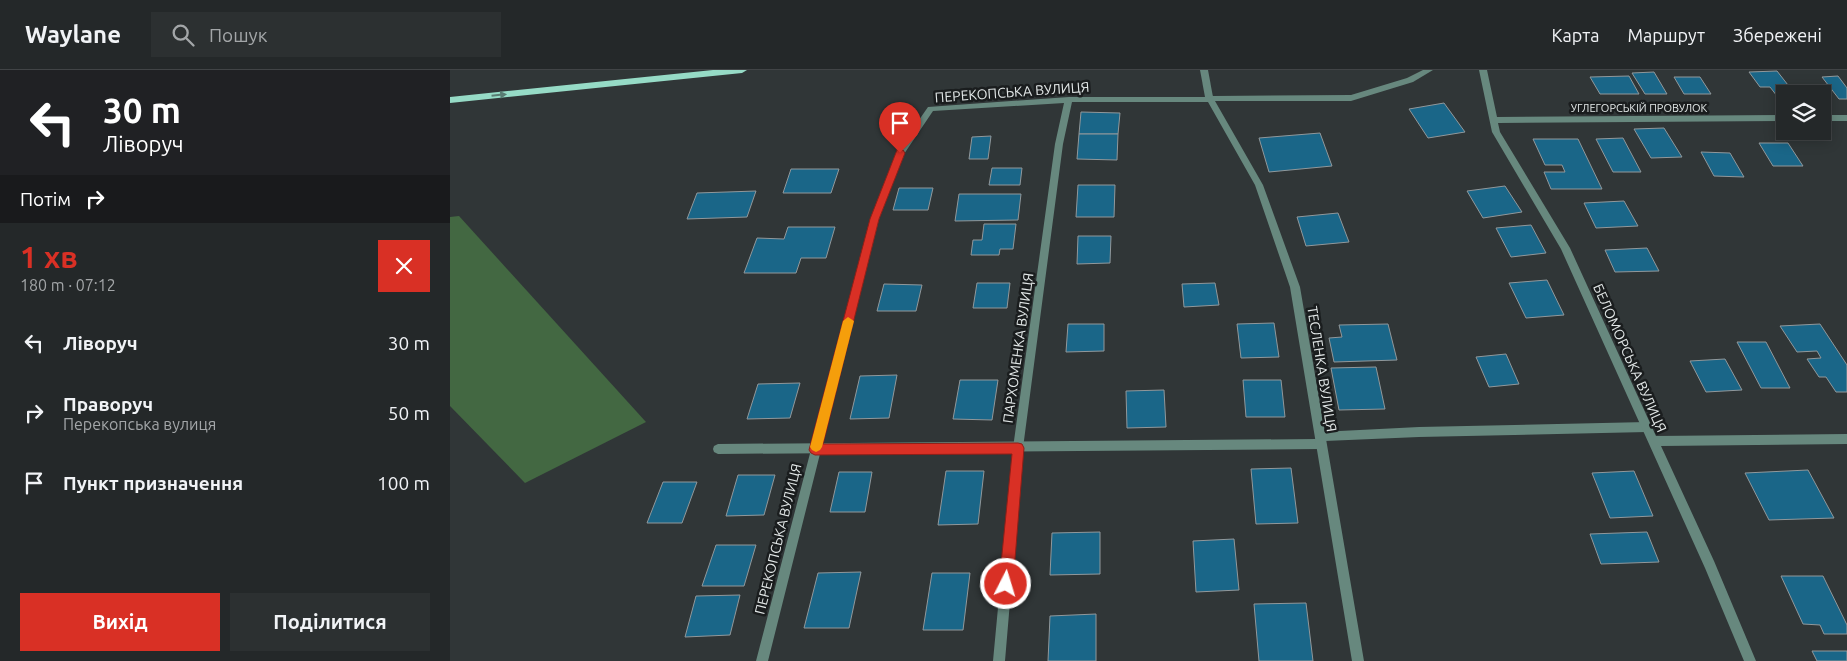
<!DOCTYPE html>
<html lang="uk">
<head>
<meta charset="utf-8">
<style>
	:root { --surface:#242829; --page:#2c3031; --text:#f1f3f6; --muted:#a3a6a8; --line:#414446; --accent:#d93025 }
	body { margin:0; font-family:Ubuntu,sans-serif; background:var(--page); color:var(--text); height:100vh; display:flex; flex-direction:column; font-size:19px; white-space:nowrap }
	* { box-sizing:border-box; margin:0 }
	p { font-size:16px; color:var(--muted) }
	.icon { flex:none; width:28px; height:28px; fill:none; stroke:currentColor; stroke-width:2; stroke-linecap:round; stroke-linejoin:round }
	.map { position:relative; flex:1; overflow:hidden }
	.side { display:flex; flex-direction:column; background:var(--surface); width:450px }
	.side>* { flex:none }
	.banner { background:#202124; color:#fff; overflow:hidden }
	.controls { position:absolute; left:1326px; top:15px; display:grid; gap:10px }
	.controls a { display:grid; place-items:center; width:55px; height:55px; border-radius:0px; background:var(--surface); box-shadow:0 2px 12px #0003,0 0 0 1px var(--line); font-size:25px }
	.pin { position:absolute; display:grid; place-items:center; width:42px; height:42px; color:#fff; margin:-51px -21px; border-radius:50% 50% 50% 0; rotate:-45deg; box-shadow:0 0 5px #0007 }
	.pin .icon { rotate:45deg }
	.me { position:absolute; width:55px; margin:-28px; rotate:5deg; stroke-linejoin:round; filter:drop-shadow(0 0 4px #0008) }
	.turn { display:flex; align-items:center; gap:18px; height:105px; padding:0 20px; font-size:22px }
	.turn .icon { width:65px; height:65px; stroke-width:2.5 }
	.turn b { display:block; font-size:35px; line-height:42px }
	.then { display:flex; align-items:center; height:48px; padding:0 20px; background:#0003; gap:10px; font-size:19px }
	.round { display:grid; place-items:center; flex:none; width:52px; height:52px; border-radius:0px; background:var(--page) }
	.summary { display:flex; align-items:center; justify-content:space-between; height:85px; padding:0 20px }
	h1 { font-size:30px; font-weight:600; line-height:38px; color:var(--accent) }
	.action { display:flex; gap:10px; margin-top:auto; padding:10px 20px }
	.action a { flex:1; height:58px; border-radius:0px; background:var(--accent); color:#fff; font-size:20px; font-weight:600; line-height:58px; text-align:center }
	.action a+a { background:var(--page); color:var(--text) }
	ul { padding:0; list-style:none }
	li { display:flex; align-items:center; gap:15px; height:70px; padding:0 20px }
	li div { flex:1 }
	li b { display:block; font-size:19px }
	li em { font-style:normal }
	header { display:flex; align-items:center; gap:30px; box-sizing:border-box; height:70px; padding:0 25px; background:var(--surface); border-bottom:1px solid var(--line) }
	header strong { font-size:24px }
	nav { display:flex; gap:28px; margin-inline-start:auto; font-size:18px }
	.search { width:350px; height:45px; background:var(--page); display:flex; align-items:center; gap:12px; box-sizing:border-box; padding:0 18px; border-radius:0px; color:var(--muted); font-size:19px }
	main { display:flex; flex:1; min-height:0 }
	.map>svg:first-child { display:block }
	.green { fill:#436842 }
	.building { fill:#1a6688; stroke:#91989b }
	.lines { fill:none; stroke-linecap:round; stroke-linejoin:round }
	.lane { fill:#67887e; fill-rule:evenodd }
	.street { fill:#67887e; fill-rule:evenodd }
	.primary { fill:#96dbc6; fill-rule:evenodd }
	.oneway { fill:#587c72 }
	.route { fill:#d93025; stroke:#8d1f18 }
	.slow { fill:#f59e0b }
	.labels { text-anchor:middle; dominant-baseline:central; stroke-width:5; stroke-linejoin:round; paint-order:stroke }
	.far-street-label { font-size:11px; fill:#e3e8e8; stroke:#1a1d1e }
	.street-label { font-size:14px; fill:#e3e8e8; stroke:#1a1d1e }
</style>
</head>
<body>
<header>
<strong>Waylane</strong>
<div class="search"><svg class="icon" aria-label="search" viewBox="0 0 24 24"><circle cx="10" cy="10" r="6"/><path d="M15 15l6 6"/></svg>Пошук</div>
<nav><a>Карта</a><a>Маршрут</a><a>Збережені</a></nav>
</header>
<main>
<section class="side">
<div class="banner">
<div class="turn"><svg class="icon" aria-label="left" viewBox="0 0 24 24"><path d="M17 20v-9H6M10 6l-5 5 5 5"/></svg><div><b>30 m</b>Ліворуч</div></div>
<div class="then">Потім<svg class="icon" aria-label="right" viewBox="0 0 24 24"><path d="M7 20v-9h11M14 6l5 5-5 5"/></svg></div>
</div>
<div class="summary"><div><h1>1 хв</h1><p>180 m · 07:12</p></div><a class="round" style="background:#d93025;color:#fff"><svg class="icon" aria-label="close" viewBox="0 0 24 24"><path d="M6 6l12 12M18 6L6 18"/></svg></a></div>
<ul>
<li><svg class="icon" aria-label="left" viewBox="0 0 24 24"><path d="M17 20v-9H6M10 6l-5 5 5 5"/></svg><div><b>Ліворуч</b></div><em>30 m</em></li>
<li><svg class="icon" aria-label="right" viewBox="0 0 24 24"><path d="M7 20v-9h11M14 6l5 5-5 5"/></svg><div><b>Праворуч</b><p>Перекопська вулиця</p></div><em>50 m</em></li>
<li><svg class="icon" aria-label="arrive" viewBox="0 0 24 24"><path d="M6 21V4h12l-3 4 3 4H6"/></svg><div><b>Пункт призначення</b></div><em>100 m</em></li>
</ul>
<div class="action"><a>Вихід</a><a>Поділитися</a></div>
</section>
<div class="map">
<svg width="1397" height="591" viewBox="0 0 1397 591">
	<rect width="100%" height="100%" fill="#303637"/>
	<path class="green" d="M9,146L196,352L75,413L0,336V147Z"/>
	<g class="building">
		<path d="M1327,1L1345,24L1327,26L1320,17H1310L1299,2Z"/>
		<path d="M1204,2L1217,24H1195L1182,3Z"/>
		<path d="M1179,6L1189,24H1150L1140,7Z"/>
		<path d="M1388,6L1397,18V29H1389L1372,7Z"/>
		<path d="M1224,7H1250L1261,24H1234Z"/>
		<path d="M994,33L1015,62L978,68L959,39Z"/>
		<path d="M631,42L670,43L668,64H629Z"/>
		<path d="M1214,58L1232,87L1201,88L1184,59Z"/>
		<path d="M870,63L882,96L819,102L809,68Z"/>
		<path d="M629,64H668L667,90L627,89Z"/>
		<path d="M541,66L538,89H519L522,67Z"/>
		<path d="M1173,68L1191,102H1163L1146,69Z"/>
		<path d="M1083,69H1128L1152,119H1101L1094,102H1115L1112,95H1095Z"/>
		<path d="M1309,73H1338L1353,96H1323Z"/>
		<path d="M1251,82L1280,83L1294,107L1264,106Z"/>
		<path d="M542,98H572L570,115H539Z"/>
		<path d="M341,99H389L381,123H333Z"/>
		<path d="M628,115H665L664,147H626Z"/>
		<path d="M1055,116L1072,142L1033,148L1017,121Z"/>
		<path d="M449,118H483L478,140H443Z"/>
		<path d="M306,121L297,147L237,149L247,123Z"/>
		<path d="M509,124H571L568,150L505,151Z"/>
		<path d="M1174,131L1188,156L1146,158L1134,133Z"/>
		<path d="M888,143L899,172L856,176L847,147Z"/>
		<path d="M534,154H566L563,179H550L549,185H521L523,170H532Z"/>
		<path d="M1081,155L1096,183L1061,187L1046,158Z"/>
		<path d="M338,157H385L376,188H351L346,203H294L307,168L334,169Z"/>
		<path d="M628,166H661L660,193L627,194Z"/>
		<path d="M1197,178L1209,201L1165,202L1155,180Z"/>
		<path d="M1097,210L1114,245L1076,248L1059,213Z"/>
		<path d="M527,213H560L557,238H523Z"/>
		<path d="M765,213L769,235L734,237L732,214Z"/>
		<path d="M434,214L472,215L466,241H427Z"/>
		<path d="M824,253L829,287L791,288L787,254Z"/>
		<path d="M618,254H654V281L616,282Z"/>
		<path d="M938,254L947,290L884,292L879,268L892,267L889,255Z"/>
		<path d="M1370,254L1397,295V322H1386L1376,307H1369L1357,289L1371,288L1367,281L1347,282L1330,256Z"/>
		<path d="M1287,272H1316L1340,318H1311Z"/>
		<path d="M1056,284L1069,314L1039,317L1026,287Z"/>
		<path d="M1275,289L1292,320L1256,322L1240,291Z"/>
		<path d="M926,297L935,339L889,340L881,298Z"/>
		<path d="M447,305L439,348L400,349L410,306Z"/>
		<path d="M510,310H548L542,350L503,349Z"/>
		<path d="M793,310H831L835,347H796Z"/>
		<path d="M350,313L340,348L297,349L308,314Z"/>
		<path d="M714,320L716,357L677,358L676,321Z"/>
		<path d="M841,398L848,453L806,454L801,399Z"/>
		<path d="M1358,400L1384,448L1319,450L1295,403Z"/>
		<path d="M496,401H534L528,454L488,455Z"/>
		<path d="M1184,401L1203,446L1160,448L1142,403Z"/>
		<path d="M389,402H422L415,442H380Z"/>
		<path d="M288,405H325L314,445L276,446Z"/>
		<path d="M213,412H247L232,453H197Z"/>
		<path d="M650,462V504L600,505L602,463Z"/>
		<path d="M1197,462L1209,492L1151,494L1140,464Z"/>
		<path d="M784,469L789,520L746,522L743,471Z"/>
		<path d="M266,475H306L294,516H252Z"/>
		<path d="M411,502L399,558H354L368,503Z"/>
		<path d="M482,503H520L513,560H473Z"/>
		<path d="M1331,506H1373L1397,555V564H1374L1370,555L1353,554Z"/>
		<path d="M290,525L280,565L235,567L246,526Z"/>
		<path d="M856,533L863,591H809L804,534Z"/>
		<path d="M646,544V591H598L600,546Z"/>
		<path d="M1362,581H1397V591H1367Z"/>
	</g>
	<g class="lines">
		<g class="lane">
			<path d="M750,0H758L763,27L762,29H756L755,27Z"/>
			<path d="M1197,352L1201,354L1202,357L1201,360L1197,362L969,367L875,371L876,374L875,377L871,379L268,384L264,382L263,379L264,376L268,374L866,369L865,367L866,364L870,362L969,357Z"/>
		</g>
		<g class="street">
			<path d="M973,0H983L963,12L901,31H765L813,115L850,217L914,591H902L840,217L805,115L758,32H622L613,74L573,378L555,591H543L563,378L605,74L614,33L483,41L454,84L429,149L318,591H306L421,149L446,83L478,37L619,27H755L759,24L763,26L901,25L957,8Z"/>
			<path d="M1029,0H1037L1047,47L1335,45V51L1048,53L1050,62L1120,178L1206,366L1397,364V374L1211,376L1264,491L1306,591H1294L1255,498L1111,179L1042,62Z"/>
			<rect x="1372" y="45" width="25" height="6"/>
		</g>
		<path class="primary" d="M263,0H297L292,3L0,33V27Z"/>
	</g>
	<defs><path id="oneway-solid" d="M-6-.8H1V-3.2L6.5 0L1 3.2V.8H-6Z" transform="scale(1.25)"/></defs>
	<use class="oneway" href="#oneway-solid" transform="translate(49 25) rotate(-6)"/>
	<path class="route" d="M447,80H453L455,83L429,149L373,374L568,373L572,374L574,378L563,514L561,518L556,520L551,518L549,514L562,384L365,385L361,383L359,380L420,149Z"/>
	<path class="slow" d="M398,247L404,251L372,377L370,380L366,382L362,380L360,377L393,251Z"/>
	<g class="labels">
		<g class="far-street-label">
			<text x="1189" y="38">УГЛЕГОРСЬКIЙ ПРОВУЛОК</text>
		</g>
		<g class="street-label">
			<text transform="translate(562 22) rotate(-4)">ПЕРЕКОПСЬКА ВУЛИЦЯ</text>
			<text transform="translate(568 278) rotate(-82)">ПАРХОМЕНКА ВУЛИЦЯ</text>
			<text transform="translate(1180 288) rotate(66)">БЕЛОМОРСЬКА ВУЛИЦЯ</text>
			<text transform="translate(872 299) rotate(81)">ТЕСЛЕНКА ВУЛИЦЯ</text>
			<text transform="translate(328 469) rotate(-76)">ПЕРЕКОПСЬКА ВУЛИЦЯ</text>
		</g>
	</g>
</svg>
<div class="controls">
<a><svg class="icon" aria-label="layers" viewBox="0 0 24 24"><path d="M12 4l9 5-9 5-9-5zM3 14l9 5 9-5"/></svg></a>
</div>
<div class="pin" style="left:450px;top:83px;background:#d93025"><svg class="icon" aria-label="arrive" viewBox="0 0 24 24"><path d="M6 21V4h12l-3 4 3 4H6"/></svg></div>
<svg class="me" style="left:556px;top:514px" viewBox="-20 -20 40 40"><circle r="17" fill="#d93025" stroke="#fff" stroke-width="3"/><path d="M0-11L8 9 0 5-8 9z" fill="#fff"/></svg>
</div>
</main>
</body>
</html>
